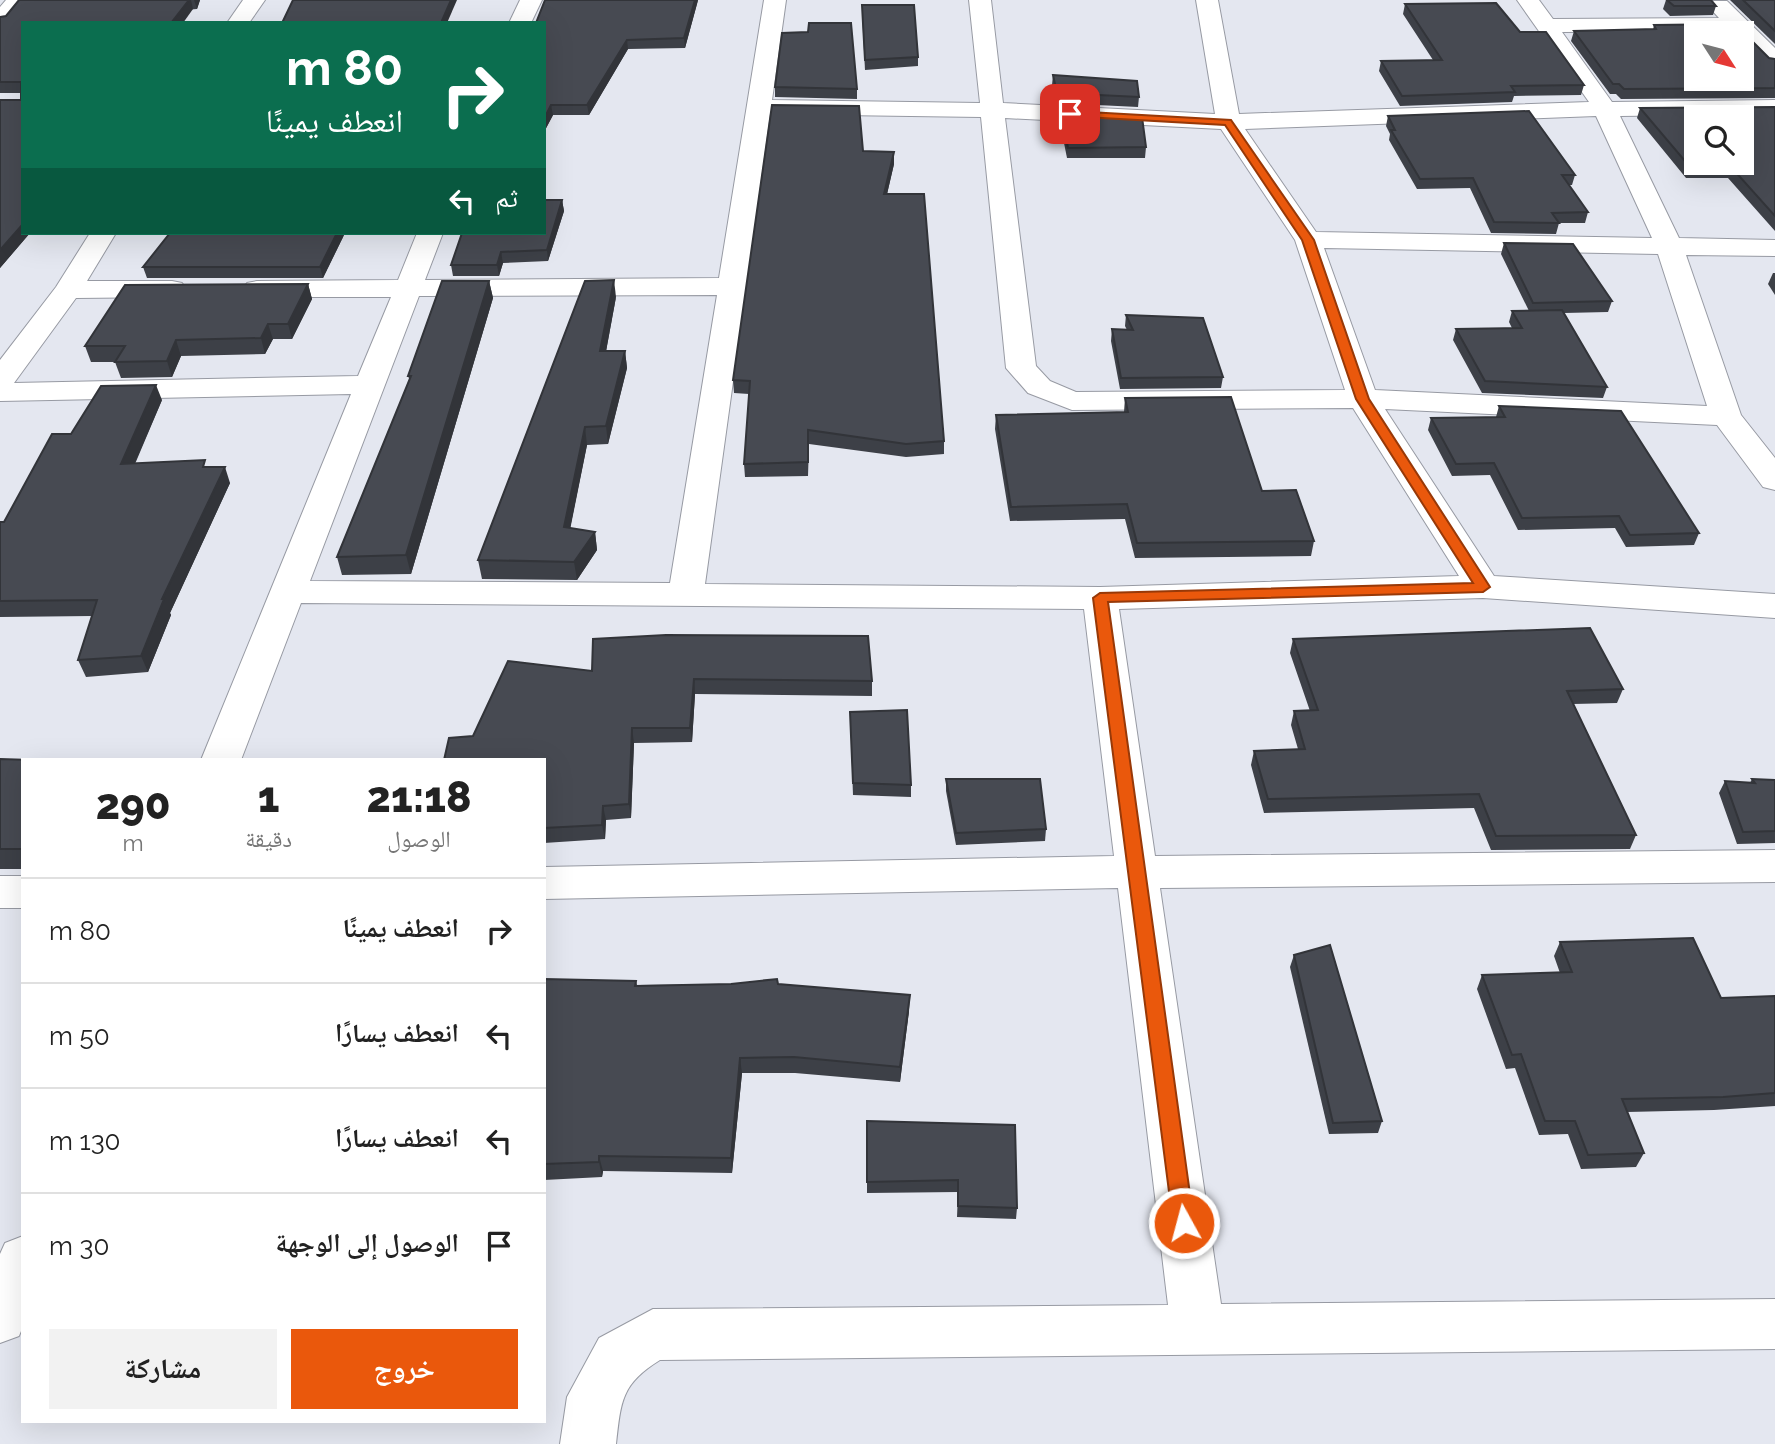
<!DOCTYPE html>
<html lang="ar">
<head>
<meta charset="utf-8">
<style>
	:root { --surface:#fff; --page:#f2f2f2; --text:#222; --muted:#767676; --line:#e0e0e0; --accent:#ea580c }
	body { margin:0; font-family:Raleway,"Noto Naskh Arabic",sans-serif; background:var(--page); color:var(--text); direction:rtl; height:100vh; display:flex; flex-direction:column; font-size:26px; white-space:nowrap }
	* { box-sizing:border-box; margin:0 }
	p { font-size:23px; color:var(--muted) }
	.icon { flex:none; width:38px; height:38px; fill:none; stroke:currentColor; stroke-width:2; stroke-linecap:round; stroke-linejoin:round }
	.map { position:relative; flex:1; overflow:hidden; direction:ltr }
	.drawer { position:absolute; left:21px; top:758px; width:525px; height:665px; display:flex; flex-direction:column; background:var(--surface); border-radius:0px; box-shadow:0 7px 28px #0002; direction:rtl }
	.drawer>* { flex:none }
	.top-card { position:absolute; left:21px; top:21px; width:525px; height:214px; border-radius:0px; box-shadow:0 7px 28px #0002; direction:rtl; background:#0b6e4f; color:#fff; overflow:hidden }
	.needle { width:46px; rotate:126deg }
	.controls { position:absolute; left:1684px; top:21px; display:grid; gap:14px }
	.controls a { display:grid; place-items:center; width:70px; height:70px; border-radius:0px; background:var(--surface); box-shadow:0 7px 28px #0002; font-size:35px }
	.pin { position:absolute; display:grid; place-items:center; width:60px; height:60px; color:#fff; margin:-30px; border-radius:14px; box-shadow:0 4px 10px #0006 }
	.me { position:absolute; width:77px; margin:-38px; rotate:353deg; stroke-linejoin:round; filter:drop-shadow(0 0 5px #0008) }
	.turn { display:flex; align-items:center; gap:24px; height:147px; padding:0 28px; font-size:32px }
	.turn .icon { width:91px; height:91px; stroke-width:2.5 }
	.turn b { display:block; font-size:49px; line-height:60px }
	.then { display:flex; align-items:center; height:66px; padding:0 28px; background:#0003; gap:14px; font-size:26px }
	.eta { display:flex; justify-content:space-evenly; align-items:center; height:119px; text-align:center }
	.eta b { font-size:42px; font-weight:800; line-height:49px }
	.primary-button { display:flex; gap:14px; margin-top:auto; padding:14px 28px }
	.primary-button a { flex:1; height:80px; border-radius:0px; background:var(--accent); color:#fff; font-size:28px; font-weight:800; line-height:80px; text-align:center }
	.primary-button a+a { background:var(--page); color:var(--text) }
	ul { padding:0; list-style:none }
	li { display:flex; align-items:center; gap:21px; height:105px; padding:0 28px; border-top:2px solid var(--line) }
	li div { flex:1 }
	li b { display:block; font-size:26px }
	li em { font-style:normal }
	.map>svg:first-child { display:block }
	.lines { fill:none; stroke-linecap:round; stroke-linejoin:round }
	.minor-casing { stroke:#979aa3; stroke-width:2 }
	.minor { fill:#fff; fill-rule:evenodd }
	.wall { fill:#3d4047 }
	.shaded-wall { fill:#323439 }
	.building { fill:#474a52; stroke:#323439; stroke-width:2; fill-rule:evenodd }
	.route { fill:#ea580c; stroke:#983908; stroke-width:2 }
</style>
</head>
<body>
<div class="map">
<svg width="1775" height="1444" viewBox="0 0 1775 1444">
	<rect width="100%" height="100%" fill="#e4e7f0"/>
	<g class="lines">
		<defs>
			<g id="minor">
				<path d="M6,0H29L8,25L0,26V7Z"/>
				<path d="M243,0H265L249,23H227Z"/>
				<path d="M520,0H542L531,23H509Z"/>
				<path d="M764,0H786L772,100L980,103L969,0H991L1003,103L1215,114L1196,0H1218L1239,114L1589,102L1517,0H1539L1553,19L1719,18L1708,6L1711,1H1727L1775,48V68L1767,66L1741,40V33L1732,31L1562,32L1612,102L1775,100V114L1620,116L1679,238L1775,240V256L1686,255L1741,415L1775,458V490L1763,487L1717,425L1385,409L1494,576L1775,594V618L1483,598L1119,609L1155,856L1775,850V882L1160,888L1221,1304L1775,1299V1349L660,1360C621,1384 621,1401 616,1444H560L567,1397L599,1338L653,1309L1168,1305L1118,888L544,899V867L1114,856L1084,609L301,603L241,760H201L351,394L0,401V360L56,287L90,233H116L87,281H172L182,283L186,289L182,295L172,297L76,298L14,383L358,376L391,297H257L247,295L243,289L247,283L257,281L398,280L417,233H443L425,280L719,278ZM770,114L981,117L1006,368L1028,393L1072,410L1353,408L1459,576L1100,587L705,584ZM1596,116L1652,238L1316,232L1245,129ZM1005,118L1221,129L1295,240L1345,390L1076,392L1050,381L1036,366ZM1324,248L1658,254L1707,406L1375,390ZM717,295L670,583L310,581L419,296Z"/>
				<rect x="0" y="876" width="23" height="32"/>
				<path d="M23,1236V1326L19,1336L0,1343V1254L5,1243Z"/>
			</g>
		</defs>
		<use href="#minor" class="minor-casing"/>
		<use href="#minor" class="minor"/>
	</g>
	<g class="wall">
		<path d="M19,0H200L197,9L23,23L30,233L0,268V100H21V93H0V17L6,16Z"/>
		<path d="M545,0H698L685,48L628,49L589,115H553L544,132Z"/>
		<path d="M1666,0H1711L1716,6L1713,15L1670,16L1663,9Z"/>
		<path d="M1730,0H1775V44Z"/>
		<path d="M1405,4L1520,32L1584,85L1581,95L1514,96L1512,102L1400,106L1379,71L1381,61L1433,60L1403,14Z"/>
		<path d="M862,14L918,57V66L865,70Z"/>
		<path d="M1654,25L1743,32L1769,58L1775,59V98L1621,99L1616,94H1610L1571,41L1574,31L1653,30Z"/>
		<path d="M808,32L857,89V99L775,97V87Z"/>
		<path d="M1053,75L1139,97L1138,107L1056,103L1052,85Z"/>
		<path d="M1775,107V231L1728,178H1686L1637,118L1640,108Z"/>
		<path d="M1061,113L1146,147L1145,158H1067L1060,123Z"/>
		<path d="M1388,116L1575,175L1572,185H1569L1588,212L1585,223H1559L1556,234L1491,233L1470,188L1417,189L1389,140L1390,134L1386,126Z"/>
		<path d="M863,151L894,164L887,194L944,441V454L906,457L809,444L808,476L745,477L744,464L749,394L734,393L733,380Z"/>
		<path d="M562,200L564,211L548,261L503,263L499,276H453L451,265L461,235V233H544Z"/>
		<path d="M344,235L323,278H147L143,267Z"/>
		<path d="M1504,243L1612,301L1608,312L1564,313L1607,387L1603,398L1482,393L1453,340L1456,329L1512,328L1509,322L1512,311H1529L1501,254Z"/>
		<path d="M1773,273H1775V295L1768,284Z"/>
		<path d="M489,281L493,298L411,574L342,575L337,557L410,381L408,376Z"/>
		<path d="M308,284L312,299L292,339H273L265,354L181,356L172,377L121,378L115,362H91L85,346Z"/>
		<path d="M616,297L606,351H625L627,368L608,444L587,445L570,528L595,532L597,550L577,580L482,579L478,560Z"/>
		<path d="M1126,315L1223,377L1221,388L1120,389L1111,341L1112,329L1127,330L1125,326Z"/>
		<path d="M1125,398L1262,491L1314,541L1311,556L1135,558L1125,519L1010,521L995,429L996,415L1124,412Z"/>
		<path d="M162,400L135,464L207,467L230,483L170,613L171,615L148,672L86,677L78,660L92,616L0,617V522H4L71,434Z"/>
		<path d="M1499,406L1699,533L1694,545L1626,547L1615,528L1518,530L1490,475L1452,476L1428,430L1431,418L1496,417Z"/>
		<path d="M1293,639L1623,689L1617,703L1573,704L1636,835L1630,849L1491,850L1474,808L1264,813L1251,765L1254,751L1298,749L1291,725L1294,711H1310L1290,653Z"/>
		<path d="M592,671L872,681V696L695,694L692,742L634,743L631,818L606,820L605,839L544,843V760L473,736Z"/>
		<path d="M850,712L911,785V797L853,795Z"/>
		<path d="M0,759L23,760V869H0Z"/>
		<path d="M946,779L1046,829L1045,841L956,845L946,791Z"/>
		<path d="M1752,779L1775,780V843L1737,844L1719,793L1725,781L1750,783Z"/>
		<path d="M1560,942L1721,998L1775,996V1106L1714,1110L1627,1112L1644,1153L1636,1167L1581,1169L1568,1134L1539,1135L1515,1068L1506,1069L1477,989L1482,975L1560,973L1554,956Z"/>
		<path d="M1294,955L1382,1121L1378,1133L1329,1134L1290,967Z"/>
		<path d="M544,979L636,981L637,985L778,984L909,1011L900,1082L795,1073H742L732,1173L603,1171L602,1177L544,1180Z"/>
		<path d="M867,1121L1017,1208L1016,1219L957,1217L958,1192L867,1193Z"/>
	</g>
	<g class="shaded-wall">
		<path d="M189,0H191L193,9L183,23H171Z"/>
		<path d="M194,0H200L197,9Z"/>
		<path d="M451,0H457L447,23H441Z"/>
		<path d="M695,0H698L697,4L685,48L684,38Z"/>
		<path d="M627,40L628,49L589,115L587,105Z"/>
		<path d="M551,105L553,115L544,132V119Z"/>
		<path d="M894,152V164L884,207V194Z"/>
		<path d="M562,200L564,211L548,261L547,250Z"/>
		<path d="M23,224V233H30L0,268V250Z"/>
		<path d="M337,233H343L344,235L323,278L320,267Z"/>
		<path d="M501,252L503,263L499,276L497,265Z"/>
		<path d="M614,280L616,297L603,368L600,351Z"/>
		<path d="M489,281L493,298L411,574L406,555Z"/>
		<path d="M308,284L312,299L292,339L288,324Z"/>
		<path d="M268,324L273,339L265,354L261,338Z"/>
		<path d="M176,340L181,356L172,377L167,361Z"/>
		<path d="M625,351L627,368L608,444L606,426Z"/>
		<path d="M156,385L162,400L127,481L121,464Z"/>
		<path d="M585,427L587,445L567,545L564,527Z"/>
		<path d="M225,467L230,483L170,613L171,615L148,672L141,656L162,599Z"/>
		<path d="M595,532L597,550L577,580L574,562Z"/>
		<path d="M694,679L695,694L692,742L690,728Z"/>
		<path d="M632,728L634,743L631,818L629,804Z"/>
		<path d="M603,806L606,820L605,839L602,825Z"/>
		<path d="M910,995L909,1011L900,1082V1067Z"/>
		<path d="M740,1058L742,1073L732,1173L731,1158Z"/>
		<path d="M599,1156L603,1171L602,1177L599,1162Z"/>
	</g>
	<g class="building">
		<path d="M19,0H189L171,23H23V224L0,250V100H21V82H0V17L6,16Z"/>
		<path d="M293,0H451L441,23H282Z"/>
		<path d="M545,0H695L684,38L627,40L587,105H551L544,119V23H536Z"/>
		<path d="M1667,0H1711L1716,6H1674Z"/>
		<path d="M1743,0H1775V31Z"/>
		<path d="M1496,3L1520,32H1546L1584,85L1511,86L1515,92L1402,96L1381,61L1442,60L1405,4Z"/>
		<path d="M862,5H914L918,57L865,60Z"/>
		<path d="M809,23H851L857,89L775,87L782,33L808,32Z"/>
		<path d="M1735,24L1742,26L1743,32L1769,58L1775,59V88L1624,89L1619,84H1613L1574,31L1656,29L1654,25ZM1696,33H1741V79H1696Z"/>
		<path d="M1053,75L1137,81L1139,97L1057,93Z"/>
		<path d="M772,105L859,106L863,151L894,152L884,194H924L944,441L906,444L808,430V462L744,464L750,381L733,380Z"/>
		<path d="M1775,107V216L1732,168L1690,167L1640,108ZM1696,117H1741V163H1696Z"/>
		<path d="M1529,111L1575,175H1562L1588,212L1552,213L1559,223L1494,222L1473,178L1420,179L1391,130H1395L1388,116Z"/>
		<path d="M1061,113L1142,117L1146,147L1068,148Z"/>
		<path d="M544,200H562L547,250L501,252L497,265H451L462,233H544Z"/>
		<path d="M170,233H337L320,267H143Z"/>
		<path d="M1504,243L1573,244L1612,301L1533,303Z"/>
		<path d="M614,280L600,351H625L606,426L585,427L564,527L595,532L574,562L478,560L585,281Z"/>
		<path d="M442,281H489L406,555L337,557L411,376H408Z"/>
		<path d="M308,284L288,324H268L261,338L176,340L167,361L115,362L125,346H85L125,285Z"/>
		<path d="M1562,310L1607,387L1485,381L1456,329L1522,328L1512,311Z"/>
		<path d="M1126,315L1203,318L1223,377L1121,378L1112,329L1133,330Z"/>
		<path d="M156,385L121,464L205,460L203,467H225L162,599H164L141,656L78,660L97,600L0,601V522H4L52,434H71L101,386Z"/>
		<path d="M1231,397L1262,491L1296,490L1314,541L1137,543L1127,504L1011,507L996,415L1128,412L1125,398Z"/>
		<path d="M1499,406L1621,411L1699,533L1630,535L1619,516L1522,518L1494,463L1456,464L1431,418L1505,417Z"/>
		<path d="M1590,628L1623,689L1567,691L1636,835L1496,836L1479,794L1268,799L1254,751L1305,749L1294,711L1318,710L1293,639Z"/>
		<path d="M666,635L868,636L872,681L694,679L690,728H632L629,804L603,806L602,825L544,828V760H444L449,738L473,736L508,661L592,671L593,639Z"/>
		<path d="M907,710L911,785L853,783L850,712Z"/>
		<path d="M0,759L31,760H23V849H0Z"/>
		<path d="M946,779H1040L1046,829L956,833Z"/>
		<path d="M1752,779L1775,780V831L1743,832L1725,781L1755,783Z"/>
		<path d="M1693,938L1721,998L1775,996V1093L1723,1097L1622,1099L1644,1153L1588,1155L1575,1121H1545L1521,1054L1512,1055L1482,975L1572,972L1560,942Z"/>
		<path d="M1330,945L1382,1121L1333,1123L1294,955Z"/>
		<path d="M544,979L636,981L635,986L731,984L777,979L778,984L910,995L900,1067L794,1057L740,1058L731,1158L599,1156V1162L544,1164Z"/>
		<path d="M867,1121L1015,1125L1017,1208L958,1206V1180L867,1182Z"/>
	</g>
	<path class="route" d="M1070,111L1231,120L1314,240L1369,399L1490,587L1483,592L1108,602L1194,1223L1191,1230L1184,1233L1176,1230L1173,1223L1093,598L1100,593L1473,583L1356,399L1302,240L1225,125L1067,116Z"/>
</svg>
<div class="controls">
<a><svg class="needle" viewBox="-14 -14 28 28"><path d="M0-13l5 13h-10z" fill="#e53935"/><path d="M0 13l5-13h-10z" fill="#767676"/></svg></a>
<a><svg class="icon" aria-label="search" viewBox="0 0 24 24"><circle cx="10" cy="10" r="6"/><path d="M15 15l6 6"/></svg></a>
</div>
<div class="pin" style="left:1070px;top:114px;background:#d93025"><svg class="icon" aria-label="arrive" viewBox="0 0 24 24"><path d="M6 21V4h12l-3 4 3 4H6"/></svg></div>
<svg class="me" style="left:1184px;top:1223px" viewBox="-20 -20 40 40"><circle r="17" fill="#ea580c" stroke="#fff" stroke-width="3"/><path d="M0-11L8 9 0 5-8 9z" fill="#fff"/></svg>
<div class="top-card">
<div class="turn"><svg class="icon" aria-label="right" viewBox="0 0 24 24"><path d="M7 20v-9h11M14 6l5 5-5 5"/></svg><div><b>80 m</b>انعطف يمينًا</div></div>
<div class="then">ثم<svg class="icon" aria-label="left" viewBox="0 0 24 24"><path d="M17 20v-9H6M10 6l-5 5 5 5"/></svg></div>
</div>
<section class="drawer">
<div class="eta">
<div><b>21:18</b><p>الوصول</p></div>
<div><b>1</b><p>دقيقة</p></div>
<div><b>290</b><p>m</p></div>
</div>
<ul>
<li><svg class="icon" aria-label="right" viewBox="0 0 24 24"><path d="M7 20v-9h11M14 6l5 5-5 5"/></svg><div><b>انعطف يمينًا</b></div><em>80 m</em></li>
<li><svg class="icon" aria-label="left" viewBox="0 0 24 24"><path d="M17 20v-9H6M10 6l-5 5 5 5"/></svg><div><b>انعطف يسارًا</b></div><em>50 m</em></li>
<li><svg class="icon" aria-label="left" viewBox="0 0 24 24"><path d="M17 20v-9H6M10 6l-5 5 5 5"/></svg><div><b>انعطف يسارًا</b></div><em>130 m</em></li>
<li><svg class="icon" aria-label="arrive" viewBox="0 0 24 24"><path d="M6 21V4h12l-3 4 3 4H6"/></svg><div><b>الوصول إلى الوجهة</b></div><em>30 m</em></li>
</ul>
<div class="primary-button"><a>خروج</a><a>مشاركة</a></div>
</section>
</div>
</body>
</html>
